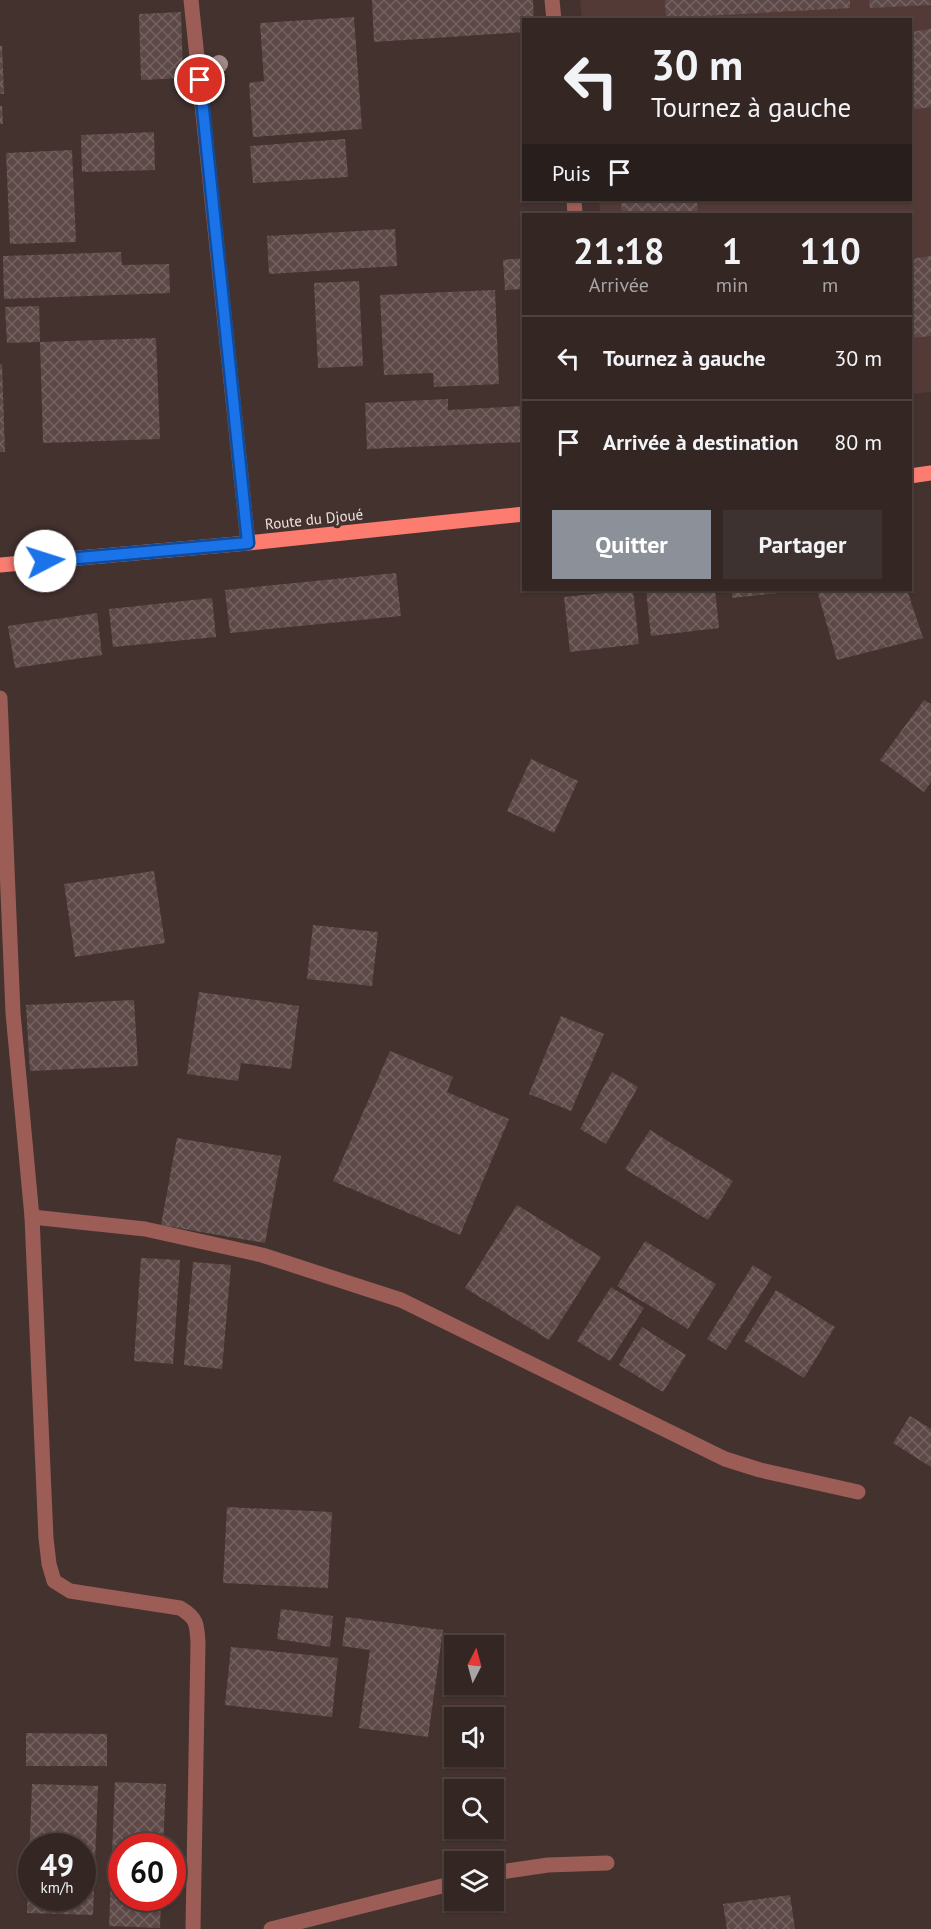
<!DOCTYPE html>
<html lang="fr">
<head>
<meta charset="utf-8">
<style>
	:root { --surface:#332623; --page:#3e3230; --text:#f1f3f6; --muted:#a9a5a6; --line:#4e4341; --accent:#8c9099 }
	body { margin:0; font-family:"PT Sans",sans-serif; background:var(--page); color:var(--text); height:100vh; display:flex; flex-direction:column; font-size:22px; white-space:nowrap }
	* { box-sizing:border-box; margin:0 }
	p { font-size:20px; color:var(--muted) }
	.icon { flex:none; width:33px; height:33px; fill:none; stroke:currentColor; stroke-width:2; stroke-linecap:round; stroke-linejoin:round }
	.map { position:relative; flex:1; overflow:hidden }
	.panel { position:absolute; left:522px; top:213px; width:390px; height:378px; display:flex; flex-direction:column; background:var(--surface); border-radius:0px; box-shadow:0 2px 4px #0004,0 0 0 2px var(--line) }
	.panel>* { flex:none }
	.banner { position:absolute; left:522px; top:18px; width:390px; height:183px; border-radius:0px; box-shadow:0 2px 4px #0004,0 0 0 2px var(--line); background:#332623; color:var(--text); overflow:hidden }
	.needle { width:39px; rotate:6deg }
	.fabs { position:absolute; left:444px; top:1635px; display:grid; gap:12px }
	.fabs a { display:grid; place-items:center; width:60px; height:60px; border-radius:0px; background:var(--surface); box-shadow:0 2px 4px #0004,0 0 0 2px var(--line); font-size:30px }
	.speed { position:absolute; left:18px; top:1833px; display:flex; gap:12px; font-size:30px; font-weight:700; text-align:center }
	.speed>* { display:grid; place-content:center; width:78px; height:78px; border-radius:50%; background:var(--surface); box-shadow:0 2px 4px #0004,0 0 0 2px var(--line); line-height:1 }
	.speed small { font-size:15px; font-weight:400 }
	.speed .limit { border:9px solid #d22; background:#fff; color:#111 }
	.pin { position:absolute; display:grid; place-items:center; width:51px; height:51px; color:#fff; margin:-26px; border:3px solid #fff; border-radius:50%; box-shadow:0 2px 6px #0007 }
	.me { position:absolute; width:66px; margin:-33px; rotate:85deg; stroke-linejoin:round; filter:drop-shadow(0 0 4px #0008) }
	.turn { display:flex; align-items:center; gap:21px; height:126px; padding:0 30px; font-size:27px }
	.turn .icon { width:78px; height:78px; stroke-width:2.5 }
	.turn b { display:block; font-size:42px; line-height:51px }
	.then { display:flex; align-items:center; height:57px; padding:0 30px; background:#0003; gap:12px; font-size:22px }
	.eta { display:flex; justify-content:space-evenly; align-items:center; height:102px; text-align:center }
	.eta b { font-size:36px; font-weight:700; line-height:42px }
	.button { display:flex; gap:12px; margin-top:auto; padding:12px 30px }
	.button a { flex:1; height:69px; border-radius:0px; background:var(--accent); color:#fff; font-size:24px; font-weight:700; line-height:69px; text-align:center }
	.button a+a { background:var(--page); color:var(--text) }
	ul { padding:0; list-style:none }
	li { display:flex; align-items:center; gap:18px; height:84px; padding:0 30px; border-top:2px solid var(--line) }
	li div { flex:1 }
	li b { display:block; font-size:22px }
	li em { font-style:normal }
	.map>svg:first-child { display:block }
	.built { fill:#533a36 }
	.building { fill:url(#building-cross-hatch); fill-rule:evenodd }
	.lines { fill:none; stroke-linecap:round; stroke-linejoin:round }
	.minor { stroke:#9b5d55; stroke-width:15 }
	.primary { stroke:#fc7c70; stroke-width:15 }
	.tree { fill:#a28b87 }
	.route-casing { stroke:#114b97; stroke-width:15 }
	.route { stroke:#1a73e8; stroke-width:10 }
	.labels { text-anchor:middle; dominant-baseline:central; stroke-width:6; stroke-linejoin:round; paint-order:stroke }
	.street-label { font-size:15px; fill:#efe3e1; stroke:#44322f }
</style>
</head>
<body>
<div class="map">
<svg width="931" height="1929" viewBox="0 0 931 1929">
	<defs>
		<pattern id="building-cross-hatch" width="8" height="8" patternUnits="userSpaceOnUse" patternTransform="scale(1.5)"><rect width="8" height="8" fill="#5d4947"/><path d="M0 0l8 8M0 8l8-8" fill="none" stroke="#756361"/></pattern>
	</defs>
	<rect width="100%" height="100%" fill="#44322f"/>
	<path class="built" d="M580,0H931V392L911,394L910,214H600L599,200H910V20L582,19Z"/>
	<g class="building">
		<path d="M372,0H533L534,20H524V32L374,42Z"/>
		<path d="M665,0H850V8L666,18Z"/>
		<path d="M869,0H931V5L870,8Z"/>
		<path d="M181,12L183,78L141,80L139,14Z"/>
		<path d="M354,17L362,129L253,137L249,83L264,81L260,23Z"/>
		<path d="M931,29V107L910,110V32Z"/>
		<path d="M0,46H2L4,94H0Z"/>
		<path d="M0,106H2L3,124H0Z"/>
		<path d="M154,132L155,170L82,172L81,135Z"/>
		<path d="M345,139L348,177L253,183L250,146Z"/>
		<path d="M72,150L76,242L10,244L6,153Z"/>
		<path d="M621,200H682V203L697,202L698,214H622Z"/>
		<path d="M395,229L397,266L269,274L267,236Z"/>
		<path d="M121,252L122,265L169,264L170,293L4,299L3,256Z"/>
		<path d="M931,256V336L910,338V259Z"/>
		<path d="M524,258V289L505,290L503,260Z"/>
		<path d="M359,281L363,366L318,368L314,283Z"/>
		<path d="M495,290L499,384L434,387L433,373L384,375L380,295Z"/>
		<path d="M39,306L40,342L7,343L5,307Z"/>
		<path d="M520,324H524V351H522Z"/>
		<path d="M156,338L160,439L43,443L40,342Z"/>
		<path d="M0,364H2L5,452H0Z"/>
		<path d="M448,399V410L524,406V442L367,449L365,403Z"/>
		<path d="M396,573L401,616L230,633L225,590Z"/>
		<path d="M633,590L639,644L570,652L564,597Z"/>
		<path d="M646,590H715L719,628L651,636Z"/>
		<path d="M732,590H798V591L732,598Z"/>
		<path d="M817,590H907L923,638L837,660Z"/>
		<path d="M212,598L216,637L113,647L109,609Z"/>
		<path d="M97,613L102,655L15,668L8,626Z"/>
		<path d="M924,700L931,704V782L924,792L880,760Z"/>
		<path d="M531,759L578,781L554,833L507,811Z"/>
		<path d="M154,871L165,943L75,957L64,884Z"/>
		<path d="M313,925L378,932L372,986L307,979Z"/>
		<path d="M199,992L299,1006L291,1069L241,1063L238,1081L187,1074Z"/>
		<path d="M134,1000L138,1066L30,1071L26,1005Z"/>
		<path d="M561,1016L604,1034L571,1111L529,1094Z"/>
		<path d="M390,1051L453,1077L447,1092L509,1119L460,1235L333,1181Z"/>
		<path d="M612,1072L638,1087L606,1144L580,1129Z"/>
		<path d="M650,1130L733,1181L708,1220L625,1169Z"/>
		<path d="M177,1138L281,1156L265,1243L161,1225Z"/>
		<path d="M517,1205L601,1257L549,1340L465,1288Z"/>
		<path d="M645,1241L716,1284L688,1329L617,1286Z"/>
		<path d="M141,1258L180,1260L173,1364L134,1361Z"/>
		<path d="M193,1262L231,1265L222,1369L184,1365Z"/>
		<path d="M753,1265L772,1277L726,1350L707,1339Z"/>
		<path d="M611,1287L644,1308L610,1361L577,1341Z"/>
		<path d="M776,1290L835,1327L804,1378L744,1341Z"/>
		<path d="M642,1327L686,1355L663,1392L619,1365Z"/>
		<path d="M910,1416L931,1429V1467L893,1443Z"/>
		<path d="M227,1507L332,1512L328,1588L223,1583Z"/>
		<path d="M281,1609L333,1616L330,1647L277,1639Z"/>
		<path d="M346,1617L443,1630L428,1737L359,1728L370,1650L342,1646Z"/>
		<path d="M231,1647L338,1658L332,1717L225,1705Z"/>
		<path d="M26,1733L107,1734V1766H26Z"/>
		<path d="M115,1782L166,1784L163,1846H122V1898H161L160,1928L109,1926Z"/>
		<path d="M32,1784L98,1786L93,1915L27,1913ZM32,1846H82V1898H32Z"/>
		<path d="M790,1895L795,1929H727L723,1904Z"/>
	</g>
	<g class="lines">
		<g class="minor">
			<path d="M191,0L248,543"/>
			<path d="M552,0L554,20"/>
			<path d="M574,200L575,214"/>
			<path d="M0,698L13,1013L32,1217L46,1538L49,1564L54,1581L70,1591L180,1608C197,1618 197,1624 198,1643L193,1929"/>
			<path d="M32,1217L145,1229L262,1255L401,1300L725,1459L760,1470L858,1492"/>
			<path d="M494,1873L548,1865L607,1863"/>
			<path d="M271,1929L454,1883"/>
		</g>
		<g class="primary">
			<path d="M910,476L931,473"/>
			<path d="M0,565L248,543L524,514"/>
		</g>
	</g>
	<circle class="tree" cx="219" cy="64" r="9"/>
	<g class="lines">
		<defs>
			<path id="route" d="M45,561L248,543L200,80"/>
		</defs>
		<use href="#route" class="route-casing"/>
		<use href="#route" class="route"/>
	</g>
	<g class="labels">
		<g class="street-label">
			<text transform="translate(314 519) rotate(-6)">Route du Djoué</text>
		</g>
	</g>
</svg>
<div class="fabs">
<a><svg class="needle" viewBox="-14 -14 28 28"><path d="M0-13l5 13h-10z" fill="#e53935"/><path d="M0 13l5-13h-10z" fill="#a9a5a6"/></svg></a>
<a><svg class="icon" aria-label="sound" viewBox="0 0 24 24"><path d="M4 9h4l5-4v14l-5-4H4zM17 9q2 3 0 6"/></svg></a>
<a><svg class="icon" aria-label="search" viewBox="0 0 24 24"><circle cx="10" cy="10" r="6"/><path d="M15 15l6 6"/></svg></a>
<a><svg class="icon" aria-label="layers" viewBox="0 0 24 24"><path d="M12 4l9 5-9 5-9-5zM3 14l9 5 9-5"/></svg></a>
</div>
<div class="speed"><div>49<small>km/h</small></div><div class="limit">60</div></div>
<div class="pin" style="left:200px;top:80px;background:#d93025"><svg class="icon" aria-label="arrive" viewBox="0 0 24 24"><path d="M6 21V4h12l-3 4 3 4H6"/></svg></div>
<svg class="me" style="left:45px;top:561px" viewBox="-20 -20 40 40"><circle r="19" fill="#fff"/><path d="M0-13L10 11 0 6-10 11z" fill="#1a73e8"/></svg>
<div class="banner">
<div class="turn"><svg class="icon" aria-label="left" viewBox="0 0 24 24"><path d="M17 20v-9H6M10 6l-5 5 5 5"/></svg><div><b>30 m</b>Tournez à gauche</div></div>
<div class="then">Puis<svg class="icon" aria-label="arrive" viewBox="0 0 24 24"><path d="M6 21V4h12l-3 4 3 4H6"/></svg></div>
</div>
<section class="panel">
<div class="eta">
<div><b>21:18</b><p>Arrivée</p></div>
<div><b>1</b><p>min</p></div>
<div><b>110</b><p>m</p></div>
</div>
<ul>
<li><svg class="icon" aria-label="left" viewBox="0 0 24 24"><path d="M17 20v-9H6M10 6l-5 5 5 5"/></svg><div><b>Tournez à gauche</b></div><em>30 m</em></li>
<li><svg class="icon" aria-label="arrive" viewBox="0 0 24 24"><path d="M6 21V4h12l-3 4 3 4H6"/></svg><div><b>Arrivée à destination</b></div><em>80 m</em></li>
</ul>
<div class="button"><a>Quitter</a><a>Partager</a></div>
</section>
</div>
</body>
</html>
